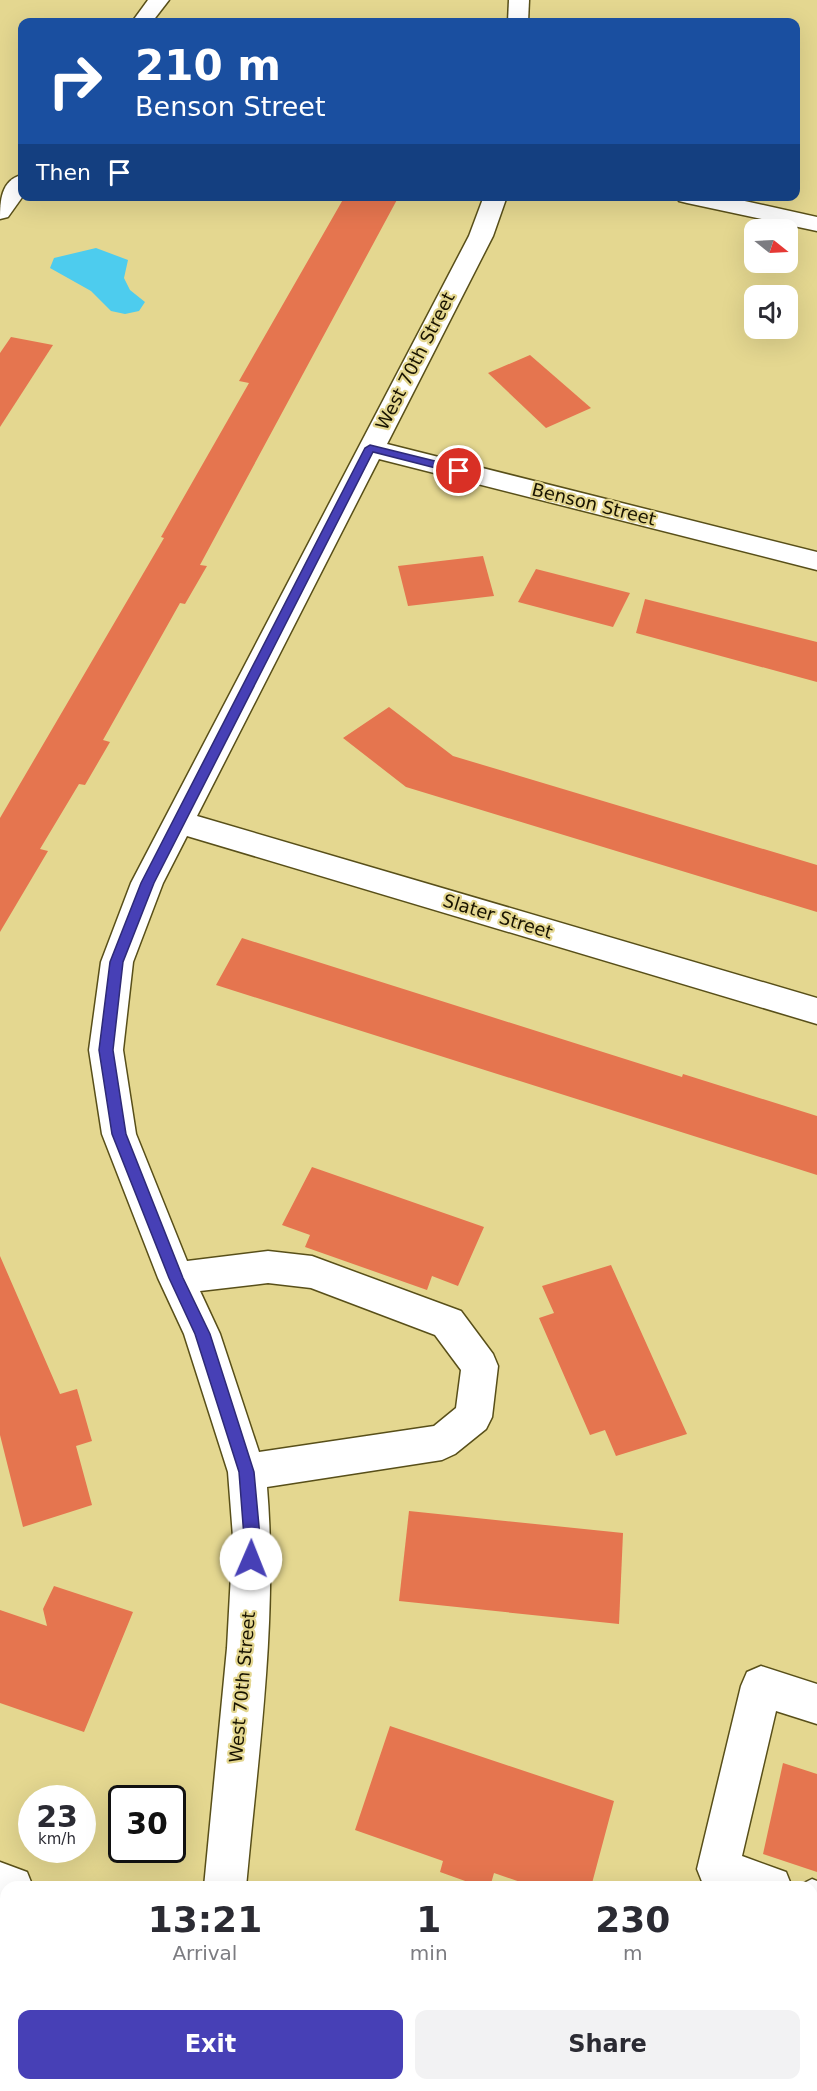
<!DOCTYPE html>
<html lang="en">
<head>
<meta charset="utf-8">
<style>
	:root { --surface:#fff; --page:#f2f2f3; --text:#2b2b33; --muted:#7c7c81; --accent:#4740b6 }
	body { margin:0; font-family:"DejaVu Sans",sans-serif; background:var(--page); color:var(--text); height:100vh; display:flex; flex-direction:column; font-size:22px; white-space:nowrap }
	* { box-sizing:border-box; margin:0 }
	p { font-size:20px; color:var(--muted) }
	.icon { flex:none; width:33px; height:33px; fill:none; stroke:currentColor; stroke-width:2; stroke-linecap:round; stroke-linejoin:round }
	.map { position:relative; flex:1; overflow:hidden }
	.side { position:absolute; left:0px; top:1881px; width:818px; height:210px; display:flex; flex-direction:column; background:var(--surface); border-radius:18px 18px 0 0; box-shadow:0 6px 24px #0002 }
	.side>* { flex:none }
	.guide { position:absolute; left:18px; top:18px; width:782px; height:183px; border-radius:12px; box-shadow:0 6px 24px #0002; background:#1a4fa0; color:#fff; overflow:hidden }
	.needle { width:39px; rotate:108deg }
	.controls { position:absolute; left:744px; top:219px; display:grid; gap:12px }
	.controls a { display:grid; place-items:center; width:54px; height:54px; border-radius:12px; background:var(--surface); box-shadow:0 6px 24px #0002; font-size:30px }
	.speed { position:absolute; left:18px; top:1785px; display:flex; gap:12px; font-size:30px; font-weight:700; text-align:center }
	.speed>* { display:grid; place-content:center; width:78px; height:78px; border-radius:50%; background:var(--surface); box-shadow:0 6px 24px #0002; line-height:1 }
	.speed small { font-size:15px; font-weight:400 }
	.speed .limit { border:3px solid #111; border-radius:9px; background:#fff; color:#111 }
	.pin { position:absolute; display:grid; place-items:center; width:51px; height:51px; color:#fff; margin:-26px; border:3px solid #fff; border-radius:50%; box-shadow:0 2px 6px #0007 }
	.me { position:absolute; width:66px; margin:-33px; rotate:1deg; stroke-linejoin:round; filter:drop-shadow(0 0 4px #0008) }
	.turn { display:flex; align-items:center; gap:21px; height:126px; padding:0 18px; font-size:27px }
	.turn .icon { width:78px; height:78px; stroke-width:2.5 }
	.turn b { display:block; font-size:42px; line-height:51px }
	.then { display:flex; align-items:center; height:57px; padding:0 18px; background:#0003; gap:12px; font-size:22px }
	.eta { display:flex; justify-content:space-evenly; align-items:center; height:102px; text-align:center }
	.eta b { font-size:36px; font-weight:700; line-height:42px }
	.cta { display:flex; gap:12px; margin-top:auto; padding:12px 18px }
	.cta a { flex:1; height:69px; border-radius:12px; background:var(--accent); color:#fff; font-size:24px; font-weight:700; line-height:69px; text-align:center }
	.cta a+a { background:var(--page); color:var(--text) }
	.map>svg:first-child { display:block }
	.water { fill:#4dccee }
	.building { fill:#e5754f }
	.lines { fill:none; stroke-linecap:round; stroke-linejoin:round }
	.minor-casing { stroke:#584f19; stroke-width:3 }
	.major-casing { stroke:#584f19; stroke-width:3 }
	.minor { fill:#fff; fill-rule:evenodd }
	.major { fill:#fff; fill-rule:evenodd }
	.route { fill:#4740b6; stroke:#2e2a76; stroke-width:1.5 }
	.labels { text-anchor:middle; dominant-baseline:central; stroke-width:4.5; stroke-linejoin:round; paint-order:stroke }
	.street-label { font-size:18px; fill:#181300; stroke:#e4d790 }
</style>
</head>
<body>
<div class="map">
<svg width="817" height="2091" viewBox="0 0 817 2091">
	<rect width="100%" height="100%" fill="#e4d790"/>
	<path class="water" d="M96,248L128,260L124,278L130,290L145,302L139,311L125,314L111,311L91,291L50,268L54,258Z"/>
	<g class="building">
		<path d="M345,196H399L200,565L207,566L185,604L180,603L103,740L110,742L85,785L79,784L40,849L48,851L0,932V818L164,538L161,537L249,383L239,381Z"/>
		<path d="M11,337L53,345L0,427V353Z"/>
		<path d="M530,355L591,408L546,428L488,373Z"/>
		<path d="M483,556L494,596L408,606L398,566Z"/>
		<path d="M536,569L630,593L613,627L518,602Z"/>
		<path d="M645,599L817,642V682L636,633Z"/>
		<path d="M389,707L453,756L817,865V912L406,787L343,738Z"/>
		<path d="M242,938L682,1077L683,1074L817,1116V1175L216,985Z"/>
		<path d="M312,1167L484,1227L458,1286L432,1276L427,1290L305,1247L310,1235L282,1225Z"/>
		<path d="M0,1256L60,1394L77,1389L92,1441L76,1446L92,1505L23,1527L0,1435Z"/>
		<path d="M611,1265L687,1434L616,1456L605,1430L590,1435L539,1318L554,1313L542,1286Z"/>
		<path d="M409,1511L623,1533L619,1624L399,1601Z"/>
		<path d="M54,1586L133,1612L84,1732L0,1703V1610L47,1626L43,1609Z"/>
		<path d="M390,1726L614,1801L591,1887H535L494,1873L490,1887H482L440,1872L443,1861L355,1830Z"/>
		<path d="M783,1763L817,1774V1872L763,1854Z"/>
	</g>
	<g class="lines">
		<defs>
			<g id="minor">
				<path d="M148,0H169L152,22H132Z"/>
				<path d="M509,0H529L528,22H508Z"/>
				<path d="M22,175L23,196L8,217L0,219C0,201 1,180 22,175Z"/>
				<path d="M484,196H507L493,236L387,444L817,552V570L379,459L197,816L817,998V1024L187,836L163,883L133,962L123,1050L136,1134L187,1261L268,1251L312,1256L461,1311L493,1354L498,1366L492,1417L486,1429L455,1454L442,1460L267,1487C278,1619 258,1755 246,1887H204L227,1648L233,1537L228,1472L184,1334L158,1278L102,1134L89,1050L101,962L131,883L469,236ZM268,1283L311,1288L435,1335L461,1370L456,1408L434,1426L259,1452L220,1334L200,1291Z"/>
				<path d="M676,196H722L817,217V231L687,203L679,201Z"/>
				<path d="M761,1666L817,1684V1724L776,1711L742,1856L786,1872L792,1887H710L703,1884L697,1869L741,1686L747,1672Z"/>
				<path d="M812,1879L817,1881V1923L812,1921V1887H796Z"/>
				<path d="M214,2085H260L261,2091H215Z"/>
				<path d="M694,2085H740L739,2091H693Z"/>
			</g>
			<g id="major">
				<path d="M0,1862L27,1872L33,1887H6V1906L0,1904Z"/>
				<path d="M546,2085H606L609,2091H549Z"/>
			</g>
		</defs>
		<use href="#minor" class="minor-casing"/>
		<use href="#major" class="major-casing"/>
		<use href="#minor" class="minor"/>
		<use href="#major" class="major"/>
	</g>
	<path class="route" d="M370,445L463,468L465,471L459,474L373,452L154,883L123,962L113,1050L126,1134L183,1278L210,1334L254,1472L260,1537L257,1564L251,1567L246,1564L243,1559L244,1537L239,1472L195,1334L169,1278L112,1134L99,1050L110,962L141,883L365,448Z"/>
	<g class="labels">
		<g class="street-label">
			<text transform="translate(415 361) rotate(-63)">West 70th Street</text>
			<text transform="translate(594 504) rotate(14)">Benson Street</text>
			<text transform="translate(498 916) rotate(17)">Slater Street</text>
			<text transform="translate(242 1687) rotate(-85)">West 70th Street</text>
		</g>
	</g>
</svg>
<div class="controls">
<a><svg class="needle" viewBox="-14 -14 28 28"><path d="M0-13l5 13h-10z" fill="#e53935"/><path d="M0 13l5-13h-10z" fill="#7c7c81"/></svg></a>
<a><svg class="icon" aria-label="sound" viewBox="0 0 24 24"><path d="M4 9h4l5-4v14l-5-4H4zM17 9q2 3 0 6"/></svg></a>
</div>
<div class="speed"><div>23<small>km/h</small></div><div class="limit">30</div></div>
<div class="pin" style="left:459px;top:471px;background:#d93025"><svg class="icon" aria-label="arrive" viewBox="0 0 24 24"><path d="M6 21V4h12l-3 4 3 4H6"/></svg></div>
<svg class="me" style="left:251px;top:1559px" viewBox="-20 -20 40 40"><circle r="19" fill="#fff"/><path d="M0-13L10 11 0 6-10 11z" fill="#4740b6"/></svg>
<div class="guide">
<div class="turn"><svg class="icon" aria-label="right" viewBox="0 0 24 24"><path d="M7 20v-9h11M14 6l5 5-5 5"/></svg><div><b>210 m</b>Benson Street</div></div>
<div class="then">Then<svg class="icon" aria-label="arrive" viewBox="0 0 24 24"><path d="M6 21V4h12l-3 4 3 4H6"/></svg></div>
</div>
<section class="side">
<div class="eta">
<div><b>13:21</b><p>Arrival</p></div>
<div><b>1</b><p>min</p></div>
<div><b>230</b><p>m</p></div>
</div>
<div class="cta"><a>Exit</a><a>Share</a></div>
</section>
</div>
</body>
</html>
